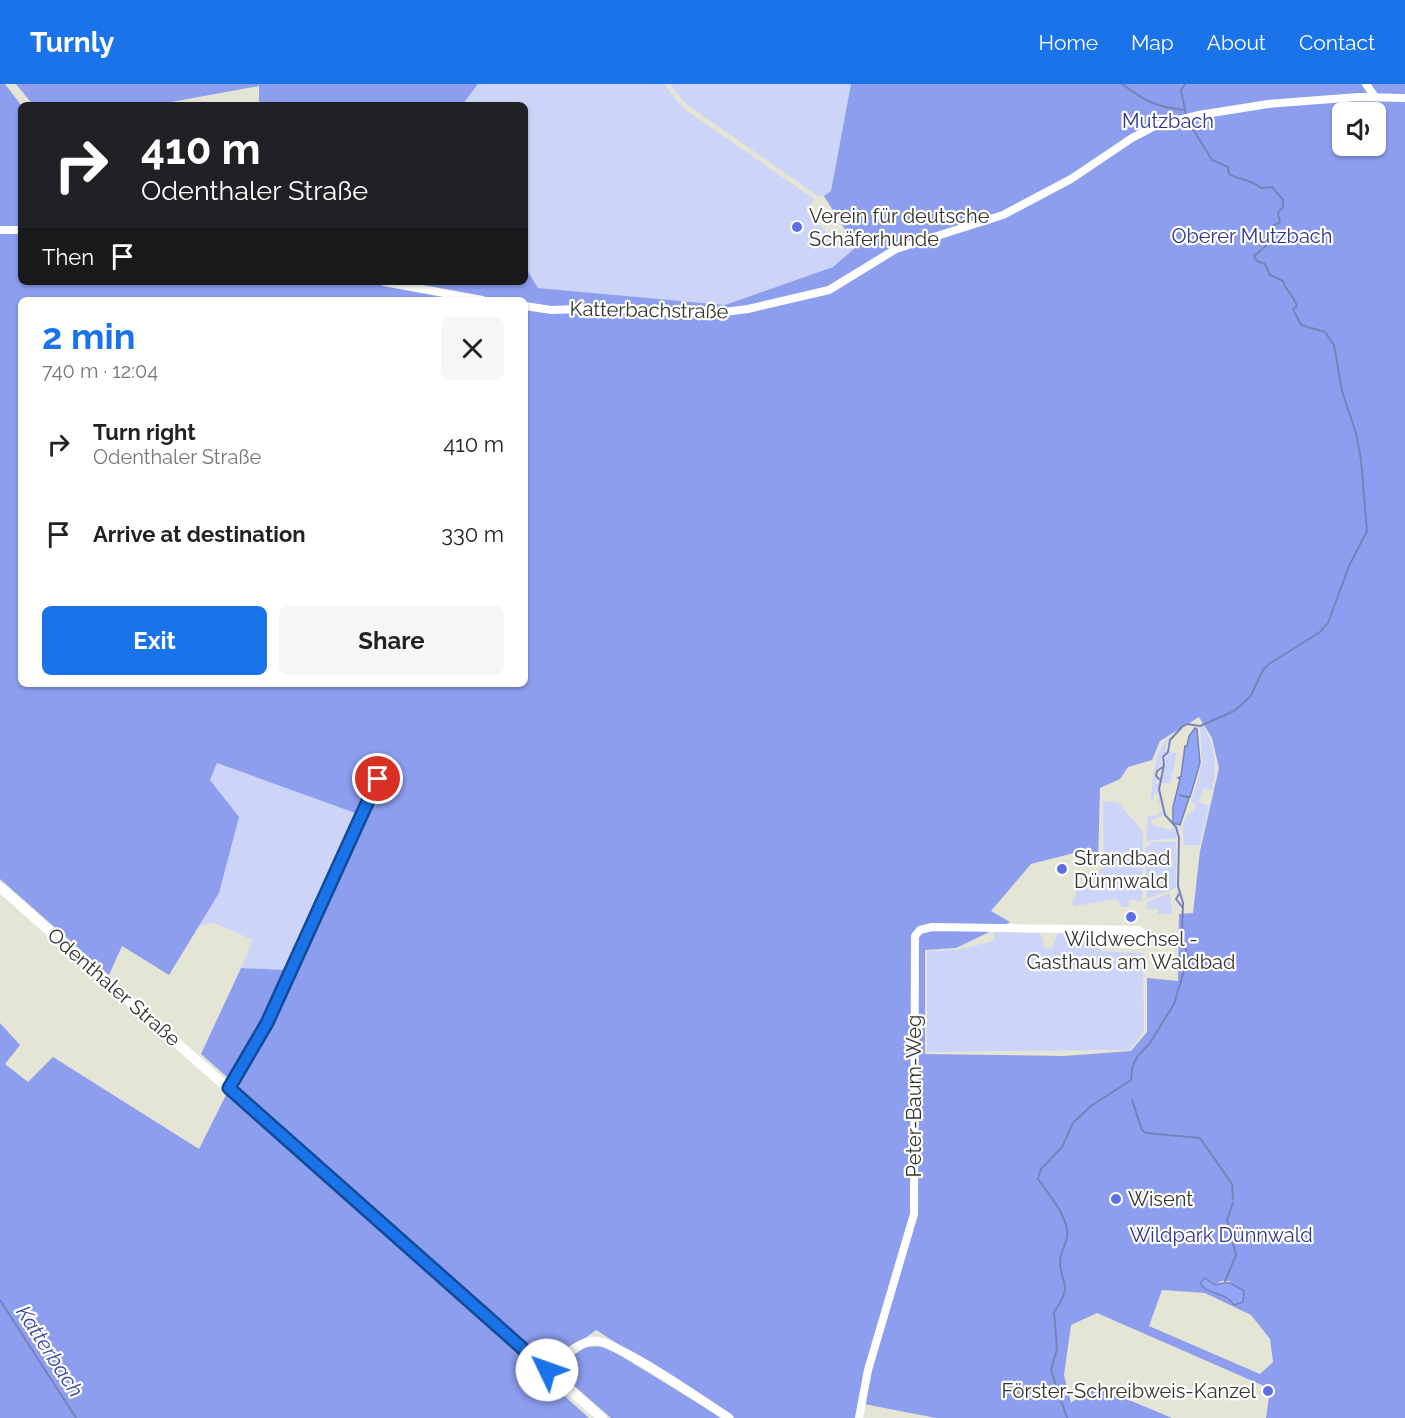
<!DOCTYPE html>
<html lang="en">
<head>
<meta charset="utf-8">
<style>
	:root { --surface:#fff; --page:#f6f6f6; --text:#222; --muted:#767676; --accent:#1a73e8 }
	body { margin:0; font-family:Raleway,sans-serif; background:var(--page); color:var(--text); height:100vh; display:flex; flex-direction:column; font-size:22px; white-space:nowrap }
	* { box-sizing:border-box; margin:0 }
	p { font-size:20px; color:var(--muted) }
	.icon { flex:none; width:33px; height:33px; fill:none; stroke:currentColor; stroke-width:2; stroke-linecap:round; stroke-linejoin:round }
	.map { position:relative; flex:1; overflow:hidden }
	.details { position:absolute; left:18px; top:213px; width:510px; height:390px; display:flex; flex-direction:column; background:var(--surface); border-radius:9px; box-shadow:0 2px 4px #0004 }
	.details>* { flex:none }
	.hud { position:absolute; left:18px; top:18px; width:510px; height:183px; border-radius:9px; box-shadow:0 2px 4px #0004; background:#202124; color:#fff; overflow:hidden }
	.buttons { position:absolute; left:1332px; top:18px; display:grid; gap:12px }
	.buttons a { display:grid; place-items:center; width:54px; height:54px; border-radius:9px; background:var(--surface); box-shadow:0 2px 4px #0004; font-size:30px }
	.pin { position:absolute; display:grid; place-items:center; width:51px; height:51px; color:#fff; margin:-26px; border:3px solid #fff; border-radius:50%; box-shadow:0 2px 6px #0007 }
	.me { position:absolute; width:66px; margin:-33px; rotate:312deg; stroke-linejoin:round; filter:drop-shadow(0 0 4px #0008) }
	.turn { display:flex; align-items:center; gap:21px; height:126px; padding:0 24px; font-size:27px }
	.turn .icon { width:78px; height:78px; stroke-width:2.5 }
	.turn b { display:block; font-size:42px; line-height:51px }
	.then { display:flex; align-items:center; height:57px; padding:0 24px; background:#0003; gap:12px; font-size:22px }
	.round { display:grid; place-items:center; flex:none; width:63px; height:63px; border-radius:9px; background:var(--page) }
	.headline { display:flex; align-items:center; justify-content:space-between; height:102px; padding:0 24px }
	h1 { font-size:36px; font-weight:700; line-height:45px; color:var(--accent) }
	.button { display:flex; gap:12px; margin-top:auto; padding:12px 24px }
	.button a { flex:1; height:69px; border-radius:9px; background:var(--accent); color:#fff; font-size:24px; font-weight:700; line-height:69px; text-align:center }
	.button a+a { background:var(--page); color:var(--text) }
	ul { padding:0; list-style:none }
	li { display:flex; align-items:center; gap:18px; height:90px; padding:0 24px }
	li div { flex:1 }
	li b { display:block; font-size:22px }
	li em { font-style:normal }
	header { display:flex; align-items:center; gap:36px; box-sizing:border-box; height:84px; padding:0 30px; background:var(--accent); color:#fff }
	header strong { font-size:28px }
	nav { display:flex; gap:33px; margin-inline-start:auto; font-size:21px }
	.map>svg:first-child { display:block }
	.green { fill:#ccd5f7 }
	.forest { fill:#8d9eef; fill-rule:evenodd }
	.water { fill:#93a5f7; stroke:#7683ba; stroke-width:1.5 }
	.lines { fill:none; stroke-linecap:round; stroke-linejoin:round }
	.stream { stroke:#7683ba; stroke-width:2 }
	.minor { stroke:#fff; stroke-width:8 }
	.tertiary { stroke:#fff; stroke-width:9 }
	.secondary { stroke:#fff; stroke-width:10 }
	.route-casing { stroke:#114b97; stroke-width:15 }
	.route { stroke:#1a73e8; stroke-width:10 }
	.poi-dot { fill:#5e6ee6; stroke:#fff; stroke-width:2 }
	.labels { text-anchor:middle; dominant-baseline:central; stroke-width:4.5; stroke-linejoin:round; paint-order:stroke }
	.park-label { font-size:20px; fill:#2e3490; stroke:#fff }
	.poi-label { font-size:20px; fill:#33332d; stroke:#fff; text-anchor:start }
	.street-label { font-size:20px; fill:#33332d; stroke:#fff }
	.water-label { font-size:21px; font-style:italic; fill:#3c47a4; stroke:#fff }
</style>
</head>
<body>
<header>
<strong>Turnly</strong>
<nav><a>Home</a><a>Map</a><a>About</a><a>Contact</a></nav>
</header>
<div class="map">
<svg width="1405" height="1334" viewBox="0 0 1405 1334">
	<rect width="100%" height="100%" fill="#e5e5d6"/>
	<g class="green">
		<path d="M478,0H664L683,24L814,115L806,127L836,157L854,160L856,163L833,183L725,221L538,204L525,183V21H462Z"/>
		<path d="M670,0H851L831,107L824,112H818L686,20Z"/>
		<path d="M1203,642C1216,663 1217,683 1212,706L1203,704L1199,718L1209,721L1200,761H1184C1183,752 1181,740 1187,732C1191,727 1194,727 1196,720L1191,719L1202,679L1200,643Z"/>
		<path d="M1170,652L1166,660L1165,670L1160,676L1163,681L1156,685L1154,693L1158,696L1155,699L1158,700L1161,719L1158,718L1159,710H1154L1153,716H1151C1152,695 1154,667 1170,652Z"/>
		<path d="M1170,668L1177,669L1170,699H1161L1166,680L1164,676Z"/>
		<path d="M217,679L358,730L285,886L241,884L253,856L214,839L197,842L219,809L210,695Z"/>
		<path d="M1103,717L1118,718L1143,748L1142,817L1129,816V823H1122L1117,815L1075,822L1071,818L1076,813V804H1089L1090,796L1104,782Z"/>
		<path d="M1162,726L1163,731L1151,737L1152,741L1170,746L1175,743L1177,754L1146,757L1148,731L1156,732Z"/>
		<path d="M1152,758H1176V804L1147,815L1145,764Z"/>
		<path d="M1170,809L1172,830H1158V825H1147V818Z"/>
		<path d="M994,848L1038,849L1041,851L1045,864H1052L1058,849L1084,850L1101,862V867L1143,869L1144,947L1130,966L927,968V867L957,866L994,857Z"/>
	</g>
	<g class="forest">
		<path d="M0,0H5L21,21V198H525V183L538,204L725,221L833,183L856,163L824,112L831,107L851,0H1405V1334H1266L1269,1312H1264V1302L1097,1229L1071,1241L1064,1291L1071,1319L1087,1307L1105,1306L1172,1334H936L859,1319L856,1334H734L596,1246L550,1280L201,970L241,884L285,886L358,730L217,679L210,696L239,733L219,809L169,891L122,862L109,891L0,795ZM1342,28H1376V62H1342ZM21,216H525V600H21ZM1199,633L1212,654L1219,684L1200,767L1193,829L1179,830L1178,897L1147,894V948L1131,967L1064,972L925,970V866L956,864L1010,838L991,827L1031,780L1082,767L1098,781L1100,704L1120,695L1128,683L1152,676L1160,657ZM1205,1194L1215,1201L1221,1197H1229L1233,1202L1236,1221C1224,1210 1216,1209 1205,1194ZM1162,1206L1205,1209L1251,1231L1270,1255L1273,1278L1260,1290L1149,1242Z"/>
		<path d="M16,0H478L462,21H259V2L155,21H33Z"/>
		<path d="M0,939L20,961L5,980L28,998L53,973L199,1065L227,1009L589,1334H0Z"/>
		<path d="M605,1262L722,1334H611L555,1285L585,1263Z"/>
	</g>
	<g class="water">
		<path d="M1195,644L1197,645L1200,679L1190,713L1179,711L1189,714L1180,741L1173,739V723L1180,695L1178,694L1181,692L1185,662H1187L1189,652Z"/>
		<path d="M1205,1194L1215,1201C1229,1197 1229,1198 1244,1207L1243,1218L1234,1221C1227,1208 1207,1211 1200,1199Z"/>
	</g>
	<g class="lines">
		<g class="stream">
			<path d="M1122,0C1145,17 1156,23 1185,26"/>
			<path d="M1185,0L1181,6L1186,31"/>
			<path d="M1159,695L1156,692L1157,687L1163,683"/>
			<path d="M1179,810L1176,815L1183,824"/>
			<path d="M1132,1016L1142,1046L1146,1049L1200,1054L1232,1100L1233,1115"/>
			<path d="M1225,1197L1236,1171L1227,1136L1233,1119"/>
			<path d="M0,1216L76,1334"/>
			<path d="M1067,1334L1051,1286L1057,1265L1054,1228C1075,1197 1060,1203 1060,1176C1061,1168 1066,1160 1067,1153C1070,1134 1048,1110 1038,1095L1041,1085L1062,1063L1073,1039L1091,1022L1131,996L1132,984L1137,973L1150,959L1174,920L1188,874L1182,849L1183,819L1178,802L1179,754L1176,743L1165,731L1159,705L1164,681L1163,673L1168,668L1170,656L1182,643L1187,640L1200,642L1234,627L1250,613L1263,586L1269,580L1320,548L1328,539L1349,482L1367,447L1361,376L1356,349L1342,307L1334,261L1325,248L1301,241L1293,225L1297,222C1294,212 1286,207 1283,197L1270,191L1265,180L1257,177L1254,172L1266,162C1266,150 1268,143 1280,138L1278,129L1283,123V116L1272,103L1261,104C1248,94 1241,97 1229,90L1228,83L1212,76L1188,37"/>
		</g>
		<g class="minor">
			<path d="M1366,0L1375,13"/>
			<path d="M0,146H21"/>
			<path d="M384,198L482,216"/>
			<path d="M525,222L551,226L609,224L708,230L748,225L829,206L896,165L1003,131L1071,95L1132,54L1155,42L1199,31L1268,20L1358,13L1405,14"/>
			<path d="M1080,845L1139,846L1143,850V855L1138,861L1103,859Z"/>
			<path d="M229,1003L267,939L378,695"/>
			<path d="M859,1334L868,1286L914,1130L915,852L920,846L932,843L1080,845"/>
		</g>
		<path class="tertiary" d="M547,1286C560,1276 577,1258 594,1257C614,1255 707,1320 729,1334"/>
		<path class="secondary" d="M0,803L602,1334"/>
	</g>
	<g class="lines">
		<defs>
			<path id="route" d="M378,695L267,939L229,1004L547,1286"/>
		</defs>
		<use href="#route" class="route-casing"/>
		<use href="#route" class="route"/>
	</g>
	<g class="poi-dot">
		<circle cx="797" cy="143" r="6"/>
		<circle cx="1062" cy="785" r="6"/>
		<circle cx="1131" cy="833" r="6"/>
		<circle cx="1116" cy="1115" r="6"/>
		<circle cx="1268" cy="1307" r="6"/>
	</g>
	<g class="labels">
		<g class="park-label">
			<text x="1168" y="37">Mutzbach</text>
			<text x="1252" y="152">Oberer Mutzbach</text>
			<text x="1221" y="1151">Wildpark Dünnwald</text>
		</g>
		<g class="poi-label">
			<text x="809" y="132">Verein für deutsche<tspan x="809" dy="23">Schäferhunde</tspan></text>
			<text x="1074" y="774">Strandbad<tspan x="1074" dy="23">Dünnwald</tspan></text>
			<text x="1131" y="855" text-anchor="middle">Wildwechsel -<tspan x="1131" dy="23">Gasthaus am Waldbad</tspan></text>
			<text x="1128" y="1115">Wisent</text>
			<text x="1256" y="1307" text-anchor="end">Förster-Schreibweis-Kanzel</text>
		</g>
		<g class="street-label">
			<text transform="translate(649 226) rotate(1)">Katterbachstraße</text>
			<text transform="translate(114 903) rotate(41)">Odenthaler Straße</text>
			<text transform="translate(914 1012) rotate(-90)">Peter-Baum-Weg</text>
		</g>
		<g class="water-label">
			<text transform="translate(50 1267) rotate(57)">Katterbach</text>
		</g>
	</g>
</svg>
<div class="buttons">
<a><svg class="icon" aria-label="sound" viewBox="0 0 24 24"><path d="M4 9h4l5-4v14l-5-4H4zM17 9q2 3 0 6"/></svg></a>
</div>
<div class="pin" style="left:378px;top:695px;background:#d93025"><svg class="icon" aria-label="arrive" viewBox="0 0 24 24"><path d="M6 21V4h12l-3 4 3 4H6"/></svg></div>
<svg class="me" style="left:547px;top:1286px" viewBox="-20 -20 40 40"><circle r="19" fill="#fff"/><path d="M0-13L10 11 0 6-10 11z" fill="#1a73e8"/></svg>
<div class="hud">
<div class="turn"><svg class="icon" aria-label="right" viewBox="0 0 24 24"><path d="M7 20v-9h11M14 6l5 5-5 5"/></svg><div><b>410 m</b>Odenthaler Straße</div></div>
<div class="then">Then<svg class="icon" aria-label="arrive" viewBox="0 0 24 24"><path d="M6 21V4h12l-3 4 3 4H6"/></svg></div>
</div>
<section class="details">
<div class="headline"><div><h1>2 min</h1><p>740 m · 12:04</p></div><a class="round"><svg class="icon" aria-label="close" viewBox="0 0 24 24"><path d="M6 6l12 12M18 6L6 18"/></svg></a></div>
<ul>
<li><svg class="icon" aria-label="right" viewBox="0 0 24 24"><path d="M7 20v-9h11M14 6l5 5-5 5"/></svg><div><b>Turn right</b><p>Odenthaler Straße</p></div><em>410 m</em></li>
<li><svg class="icon" aria-label="arrive" viewBox="0 0 24 24"><path d="M6 21V4h12l-3 4 3 4H6"/></svg><div><b>Arrive at destination</b></div><em>330 m</em></li>
</ul>
<div class="button"><a>Exit</a><a>Share</a></div>
</section>
</div>
</body>
</html>
